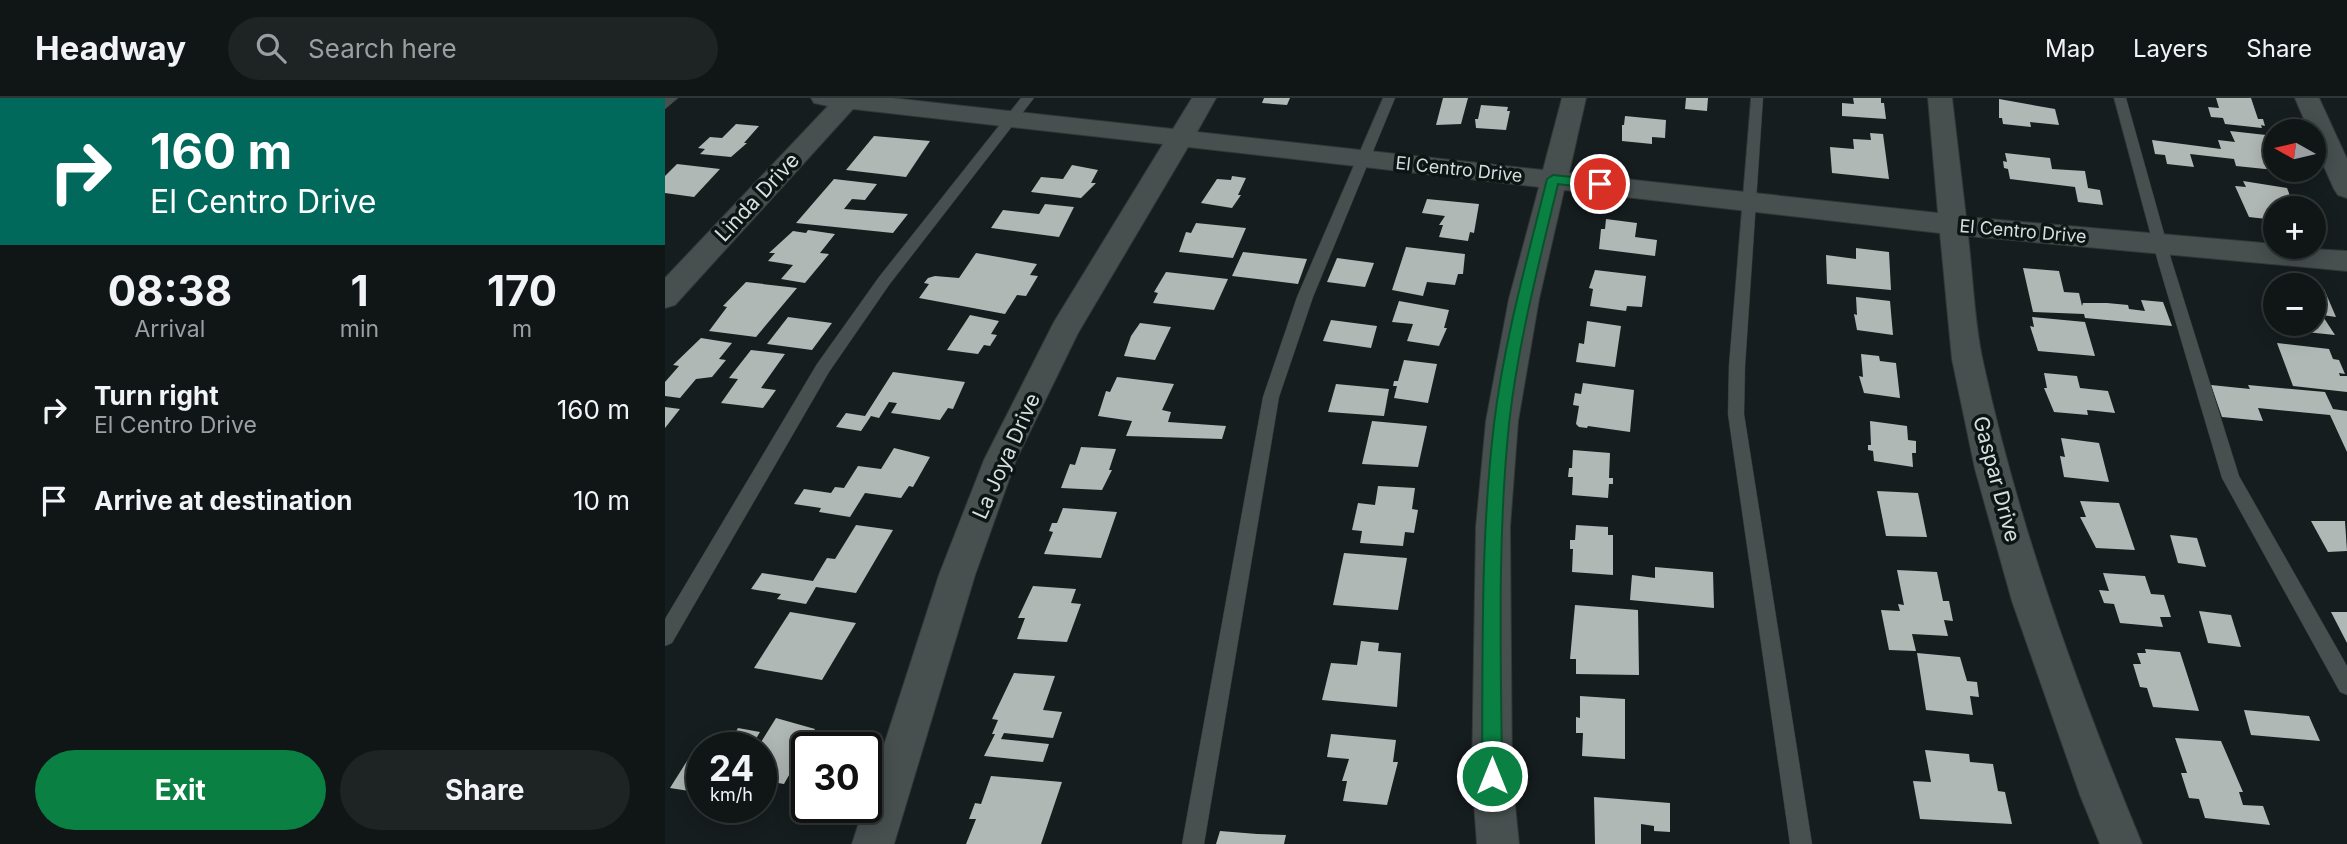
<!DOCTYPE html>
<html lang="en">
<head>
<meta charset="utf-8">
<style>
	:root { --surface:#101616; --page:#1e2323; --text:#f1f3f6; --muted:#9c9fa1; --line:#303535; --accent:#0b8043 }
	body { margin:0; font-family:Inter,sans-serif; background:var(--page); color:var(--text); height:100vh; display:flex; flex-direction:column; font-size:26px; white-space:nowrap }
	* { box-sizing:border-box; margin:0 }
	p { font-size:23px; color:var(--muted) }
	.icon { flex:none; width:38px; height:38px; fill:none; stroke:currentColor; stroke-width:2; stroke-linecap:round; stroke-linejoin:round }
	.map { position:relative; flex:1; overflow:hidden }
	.panel { display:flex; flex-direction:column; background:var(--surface); width:665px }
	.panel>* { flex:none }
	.top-card { background:#00695c; color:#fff; overflow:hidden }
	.needle { width:46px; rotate:278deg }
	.buttons { position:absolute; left:1598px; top:21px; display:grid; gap:14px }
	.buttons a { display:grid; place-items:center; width:63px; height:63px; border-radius:50%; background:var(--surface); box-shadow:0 4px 18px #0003,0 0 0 2px var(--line); font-size:35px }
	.speed { position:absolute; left:21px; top:634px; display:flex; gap:14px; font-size:35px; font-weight:700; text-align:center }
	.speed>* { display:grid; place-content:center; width:91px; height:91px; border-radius:50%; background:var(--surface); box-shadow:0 4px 18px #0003,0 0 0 2px var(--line); line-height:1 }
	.speed small { font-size:18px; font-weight:400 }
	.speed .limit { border:4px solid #111; border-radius:10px; background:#fff; color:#111 }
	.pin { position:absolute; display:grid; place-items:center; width:60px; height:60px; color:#fff; margin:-30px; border:4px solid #fff; border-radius:50%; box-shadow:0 2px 7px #0007 }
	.me { position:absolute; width:77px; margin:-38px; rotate:0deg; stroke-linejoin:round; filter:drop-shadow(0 0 5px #0008) }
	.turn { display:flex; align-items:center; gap:24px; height:147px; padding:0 35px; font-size:32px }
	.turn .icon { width:91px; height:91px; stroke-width:2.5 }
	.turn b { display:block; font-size:49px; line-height:60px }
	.eta { display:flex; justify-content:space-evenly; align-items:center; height:119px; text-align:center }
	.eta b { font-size:42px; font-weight:700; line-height:49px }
	.primary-button { display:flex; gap:14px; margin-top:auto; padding:14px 35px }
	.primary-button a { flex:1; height:80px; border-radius:42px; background:var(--accent); color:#fff; font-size:28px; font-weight:700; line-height:80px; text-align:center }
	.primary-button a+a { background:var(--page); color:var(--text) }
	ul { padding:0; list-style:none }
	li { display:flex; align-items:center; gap:21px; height:91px; padding:0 35px }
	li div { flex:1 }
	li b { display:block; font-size:26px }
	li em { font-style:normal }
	header { display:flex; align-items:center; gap:42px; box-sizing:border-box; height:98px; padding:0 35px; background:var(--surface); border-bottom:2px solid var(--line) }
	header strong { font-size:33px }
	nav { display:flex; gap:38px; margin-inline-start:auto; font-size:24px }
	.search { width:490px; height:63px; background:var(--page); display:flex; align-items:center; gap:18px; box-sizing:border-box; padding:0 24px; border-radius:38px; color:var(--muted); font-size:26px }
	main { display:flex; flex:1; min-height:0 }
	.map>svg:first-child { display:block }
	.building { fill:#b0b8b5 }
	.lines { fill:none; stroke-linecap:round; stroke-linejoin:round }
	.lane-casing { stroke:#323737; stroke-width:1 }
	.street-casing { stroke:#323737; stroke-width:2 }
	.lane { fill:#474f4f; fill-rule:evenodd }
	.street { fill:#474f4f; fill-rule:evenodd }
	.route { fill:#0b8043; stroke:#07532c; stroke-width:2 }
	.labels { text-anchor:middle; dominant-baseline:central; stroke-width:7; stroke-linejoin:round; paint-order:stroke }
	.far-street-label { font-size:18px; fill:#d8dddd; stroke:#0d1414 }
	.street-label { font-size:21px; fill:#d8dddd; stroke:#0d1414 }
</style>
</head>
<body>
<header>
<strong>Headway</strong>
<div class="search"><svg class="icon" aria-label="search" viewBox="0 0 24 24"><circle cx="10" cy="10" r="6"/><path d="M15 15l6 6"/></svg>Search here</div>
<nav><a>Map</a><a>Layers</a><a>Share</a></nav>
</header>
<main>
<section class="panel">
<div class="top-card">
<div class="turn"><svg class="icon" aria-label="right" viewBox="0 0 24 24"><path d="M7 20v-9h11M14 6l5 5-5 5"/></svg><div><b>160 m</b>El Centro Drive</div></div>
</div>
<div class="eta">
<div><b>08:38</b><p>Arrival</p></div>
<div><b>1</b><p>min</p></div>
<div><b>170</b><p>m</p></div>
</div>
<ul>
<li><svg class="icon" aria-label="right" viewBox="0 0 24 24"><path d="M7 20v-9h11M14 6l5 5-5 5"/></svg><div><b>Turn right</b><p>El Centro Drive</p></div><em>160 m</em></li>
<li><svg class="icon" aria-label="arrive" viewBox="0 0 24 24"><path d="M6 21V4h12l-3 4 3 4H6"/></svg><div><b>Arrive at destination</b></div><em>10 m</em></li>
</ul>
<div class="primary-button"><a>Exit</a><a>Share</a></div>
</section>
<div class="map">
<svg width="1682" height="746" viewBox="0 0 1682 746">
	<rect width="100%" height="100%" fill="#161d1e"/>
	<g class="building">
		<path d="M599,0H625L622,7L597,5Z"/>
		<path d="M778,0H803L796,26L771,27Z"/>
		<path d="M1021,0H1043L1042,13L1020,11Z"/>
		<path d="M1188,0H1216V5H1219L1221,21L1177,18V5L1189,6Z"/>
		<path d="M1551,0H1586L1593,21H1598L1600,28L1596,27L1597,30L1560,26L1558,20L1546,19L1543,9L1554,10Z"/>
		<path d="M1334,1L1390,11L1394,27L1365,24L1366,29L1338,26L1337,20H1334Z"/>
		<path d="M816,7L843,9L842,13H845L841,32L811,30L810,21H813Z"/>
		<path d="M960,18L1001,22L1000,40L987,39V46L957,43V27H959Z"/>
		<path d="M71,26L94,28L79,45H82L66,59L35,56L40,51L33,50L45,39L57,40Z"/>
		<path d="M1565,33L1601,37L1610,62V72L1571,68L1569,61L1525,56L1529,69L1502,66L1500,57L1490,56L1487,42L1556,51L1553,42L1570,44Z"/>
		<path d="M1205,35L1218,36L1224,81L1167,75L1165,49L1189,51L1188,41L1206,42Z"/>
		<path d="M209,38L265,43L241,79L181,72Z"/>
		<path d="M1340,55L1385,60L1387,71L1420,73L1423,90L1435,92L1438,107L1413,104L1410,89L1345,81L1343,71L1339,70L1338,63L1342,64Z"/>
		<path d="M12,66L55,71L29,99L0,95V78Z"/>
		<path d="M407,67L433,72L426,85H431L416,100L366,94L376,79L398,81Z"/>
		<path d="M567,78L581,80L573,97H576L567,110L536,105L552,81L566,82Z"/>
		<path d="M169,81L212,86L200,102L187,101L179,111L243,116L228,135L131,125Z"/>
		<path d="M1578,83L1622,90L1627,103H1623L1626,110H1610V122L1584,119L1570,88L1581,89Z"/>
		<path d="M762,101L814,106L809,135L805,134L803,143L774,139L778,127H774L780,118L757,115Z"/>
		<path d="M380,106L409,109L394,139L326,130L338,112L374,116Z"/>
		<path d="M941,121L972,125L970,139L992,142L990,158L934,151L936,131H940Z"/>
		<path d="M531,125L581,130L568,160L514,154L521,134L526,135Z"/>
		<path d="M143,132L170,136L155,155L164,156L140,185L116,181L128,167L103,163L110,155H104L128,133L141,135Z"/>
		<path d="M741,149L800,156L798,176H793L790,187L762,184L758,198L727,192Z"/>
		<path d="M1191,150L1224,154L1226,192L1162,186L1161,157L1191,161Z"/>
		<path d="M578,154L642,161L633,186L567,178Z"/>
		<path d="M311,155L372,166L365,177L373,178L361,198L352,197L340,216L254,200L264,186L259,185L263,180L270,178L294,180Z"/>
		<path d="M672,160L709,165L700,189L662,184Z"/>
		<path d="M1358,170L1394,173L1399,194L1414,195L1417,208L1418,205H1442L1463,207L1464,211L1480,213L1476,202L1498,204L1507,228L1420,220L1419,216L1368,214Z"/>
		<path d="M930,172L981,178L977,209L962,208L961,213L925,208L928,191L924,190Z"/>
		<path d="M501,174L563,181L549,212L488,205L493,195L489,194Z"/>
		<path d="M81,184L132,190L91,239L44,233L62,209L58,208Z"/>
		<path d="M1648,190L1659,191L1671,219L1657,217L1670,237L1631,233L1628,226H1648Z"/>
		<path d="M1191,199L1225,203L1228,237L1192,232L1189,216L1192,217Z"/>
		<path d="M734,203L784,212L779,230H782L774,248L742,243L748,226L727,224Z"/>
		<path d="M305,217L334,223L326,236L332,237L325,248L319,247L313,256L282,252Z"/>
		<path d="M123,219L167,225L147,252L102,246Z"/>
		<path d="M1367,219L1420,224L1430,258L1373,253L1365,228L1369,229Z"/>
		<path d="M666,222L712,228L706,250L658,243Z"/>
		<path d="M922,223L956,228L950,269L911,264L914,245L919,246Z"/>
		<path d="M475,225L506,229L490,262L459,258L466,238Z"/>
		<path d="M36,240L67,245L54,261L61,262L47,279L31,281L15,300L0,298V284L14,268L8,267Z"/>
		<path d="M1612,245L1664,251L1668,261L1674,262L1680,276L1674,275L1675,278H1682V294L1628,288Z"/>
		<path d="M86,252L120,256L96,290L111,292L98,310L56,305L73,281L64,280Z"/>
		<path d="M1196,256L1214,258L1215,263L1231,265L1235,300L1199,295L1194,278L1198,279Z"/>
		<path d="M739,262L772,266L763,305L729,300L732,288H728L729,283H733Z"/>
		<path d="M228,274L300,284L288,311L283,310L275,322L226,315L232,305L224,304L214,320L206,318L196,333L171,329L181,315L200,318Z"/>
		<path d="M1379,275L1412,278L1415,290L1443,293L1450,315L1422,312L1423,317L1389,314L1379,290H1382Z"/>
		<path d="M452,279L509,286L497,312L506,314L503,324L561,328L557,341L461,338L467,323L433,318L441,293L445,294Z"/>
		<path d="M918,285L969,292L965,334L923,328L922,330L914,329L911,326L914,308L908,307L910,295L916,296Z"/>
		<path d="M671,286L724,291L719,318L663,314Z"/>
		<path d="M1546,287L1585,291L1583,287L1660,294L1668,311L1682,313V354L1665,317L1593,310L1598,323L1557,319Z"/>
		<path d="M0,309L15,311L0,330Z"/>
		<path d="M707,323L762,328L753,369L697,366Z"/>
		<path d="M1205,323L1242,328L1243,342L1251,343V355H1247L1248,369L1209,363L1208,353L1203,352V347H1206Z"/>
		<path d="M1396,340L1434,345L1444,384L1399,379L1395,358L1400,359Z"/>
		<path d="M416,349L451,351L444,372H447L437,392L396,390L405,366L410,367Z"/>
		<path d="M229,350L265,359L248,389L244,388L236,400L200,395L185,419L154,414L156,410L129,406L139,391L166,395L170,389L179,390L193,368L216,371Z"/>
		<path d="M908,352L945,355L944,380H948V386H944L943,400L907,397L908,379H903L904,370H907Z"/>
		<path d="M713,388L750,390L747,411L753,412L749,435L740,434L738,448L695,445L697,433L687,432L693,405L710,407Z"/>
		<path d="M1212,393L1253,395L1262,439L1221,438Z"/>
		<path d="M1415,403L1454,405L1470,452L1431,450L1415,419H1421Z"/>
		<path d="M398,410L452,414L436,460L379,456L388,434L384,433L387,425H392Z"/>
		<path d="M1646,423H1680L1682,453L1663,454Z"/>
		<path d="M191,427L228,432L191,495L151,489L141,506L112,501L116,496L86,491L97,475L148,483L162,460L170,461Z"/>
		<path d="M911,427L943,429V437H948V477L907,474L908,451H905V442H910Z"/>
		<path d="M1505,437L1532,440L1541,469L1513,465Z"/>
		<path d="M679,455L742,460L733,512L668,507Z"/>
		<path d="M990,469L1048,474L1049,510L965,502L967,477L990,480Z"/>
		<path d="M1232,472L1272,474L1278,503H1284L1288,523L1279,522L1283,538L1247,536L1251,553L1224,552L1216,512L1235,513L1233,506L1239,507Z"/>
		<path d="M1438,475L1480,478L1486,496L1499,497L1506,519H1495L1498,529L1455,525L1449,506L1439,505L1434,492L1444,493Z"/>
		<path d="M368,488L411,491L406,505L416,506L402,544L352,541L360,520H353Z"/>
		<path d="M910,507L973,512L974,577L911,576V561H905Z"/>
		<path d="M1534,513L1566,517L1576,549L1543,545Z"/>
		<path d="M125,514L191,525L157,582L89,570Z"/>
		<path d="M1666,514H1682V545Z"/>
		<path d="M696,543L714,545L713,553L736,555L732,609L657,602L666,565L692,567Z"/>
		<path d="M1480,551L1515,554L1534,613L1488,609L1482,590L1475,589L1468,566H1476L1472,555H1481Z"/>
		<path d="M1252,555L1295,559L1302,583L1312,584L1314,599L1305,598L1308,617L1261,612Z"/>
		<path d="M349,575L390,578L378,612L397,614L388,640L339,635L336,641L384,646L378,664L319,658L330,636H327L333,622L327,621Z"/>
		<path d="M915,598L960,601V661L917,658L918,635H911V619L915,620Z"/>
		<path d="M1579,612L1644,618L1655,643L1586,637Z"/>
		<path d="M111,620L150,631L119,686L96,682V649H93Z"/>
		<path d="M73,630L95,634L86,649H61Z"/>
		<path d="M666,636L731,642L728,664H733L722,707L678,703L682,683H677L684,661L662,659Z"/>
		<path d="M1510,640L1556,643L1578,694H1574L1578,707L1598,708L1605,727L1540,720L1534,701L1524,700L1516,675H1522Z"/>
		<path d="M1260,652L1304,656L1305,664L1328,666L1333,693L1340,694L1347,726L1255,721L1248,683L1266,684Z"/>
		<path d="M27,655L37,657V695L5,690Z"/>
		<path d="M326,678L397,684L376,746H301L311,721H304L310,705L316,706Z"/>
		<path d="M929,699L1005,705V734L989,733V728L976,726V746H930Z"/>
		<path d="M555,733L592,736L621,737L619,746H551Z"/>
	</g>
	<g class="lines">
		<defs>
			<g id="lane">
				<path d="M0,0H13L0,11Z"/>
				<path d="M356,0H369L224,187L164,274L7,545L0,548V521L152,266L214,179Z"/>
				<path d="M718,0H730L648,199L614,299L539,746H517L598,299L632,199Z"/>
				<path d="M1086,0H1098L1080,268L1079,316L1147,746H1125L1063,316L1064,268Z"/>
				<path d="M1449,0H1461L1507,164L1574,378L1682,568V597L1675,594L1557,380L1493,164Z"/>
			</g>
			<g id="street">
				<path d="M146,0H227L508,31L527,0H551L532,34L878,72L897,0H921L904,75L1273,115L1263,0H1287L1301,119L1610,146V149L1682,153V173L1303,138C1308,179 1309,223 1318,264C1354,430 1412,589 1477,746H1435L1415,697L1347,503L1310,371L1287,261L1275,135L899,92L874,201L853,323L845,429L847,678L854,746H812L807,678L811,429L821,323L844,201L874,89L523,49L413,235L351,362L310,477L229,746H187L274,477L319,362L389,224L498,46L188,11L10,207L0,210V180L163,8L149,5Z"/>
				<path d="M1630,0H1654L1682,61V100L1673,97L1669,91L1648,44V33H1644Z"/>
			</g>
		</defs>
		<use href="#lane" class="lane-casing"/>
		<use href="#street" class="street-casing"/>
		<use href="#lane" class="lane"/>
		<use href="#street" class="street"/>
	</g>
	<path class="route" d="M888,77L935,82L941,86L935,91L893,86C874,165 853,245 844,326C832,443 836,560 837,678L834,685L827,687L820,685L817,678C818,560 815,443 829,326C839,243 862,162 882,81Z"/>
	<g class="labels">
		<g class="far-street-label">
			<text transform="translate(794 71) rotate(6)">El Centro Drive</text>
			<text transform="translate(1358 133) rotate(5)">El Centro Drive</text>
		</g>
		<g class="street-label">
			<text transform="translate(92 99) rotate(-47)">Linda Drive</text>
			<text transform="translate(341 358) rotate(-66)">La Joya Drive</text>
			<text transform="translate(1332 381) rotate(75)">Gaspar Drive</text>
		</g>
	</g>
</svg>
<div class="buttons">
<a><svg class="needle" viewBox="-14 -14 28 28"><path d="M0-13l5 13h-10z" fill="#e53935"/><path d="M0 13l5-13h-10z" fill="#9c9fa1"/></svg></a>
<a>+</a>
<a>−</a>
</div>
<div class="speed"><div>24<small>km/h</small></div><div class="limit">30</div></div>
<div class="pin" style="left:935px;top:86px;background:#d93025"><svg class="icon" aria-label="arrive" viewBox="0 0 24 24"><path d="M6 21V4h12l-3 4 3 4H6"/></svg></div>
<svg class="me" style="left:827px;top:678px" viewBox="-20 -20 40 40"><circle r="17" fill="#0b8043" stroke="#fff" stroke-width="3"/><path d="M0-11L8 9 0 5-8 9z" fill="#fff"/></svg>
</div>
</main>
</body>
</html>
